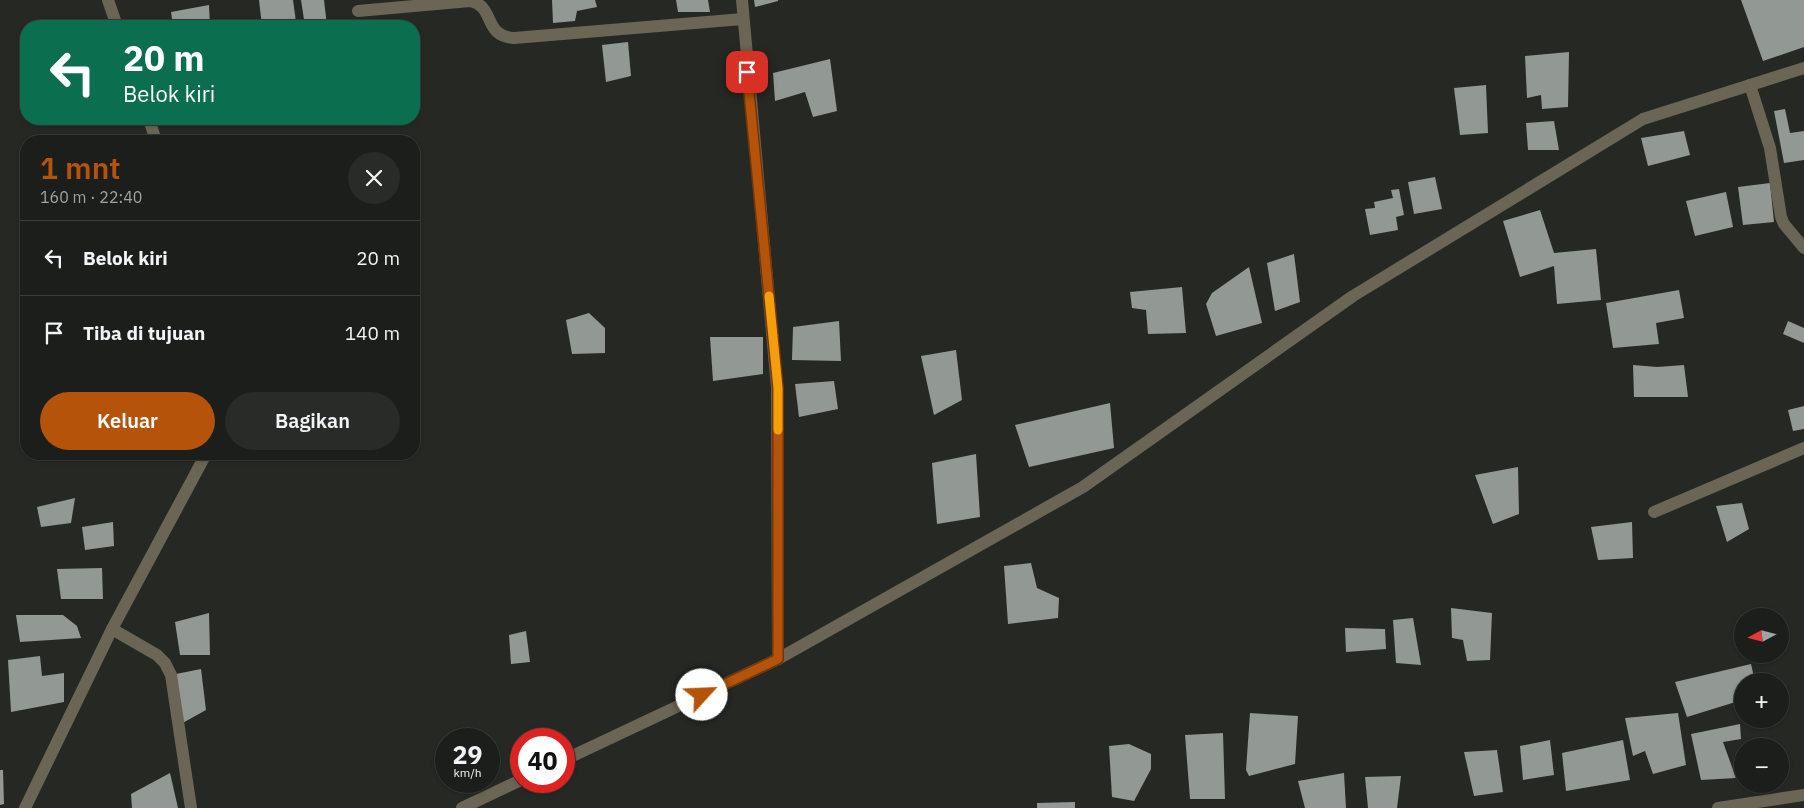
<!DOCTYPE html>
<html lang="id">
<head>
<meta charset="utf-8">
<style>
	:root { --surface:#1c1e1b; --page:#292b28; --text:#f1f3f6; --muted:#a0a2a3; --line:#3a3c3a; --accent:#b45309 }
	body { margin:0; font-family:"IBM Plex Sans",sans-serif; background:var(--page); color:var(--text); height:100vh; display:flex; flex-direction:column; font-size:19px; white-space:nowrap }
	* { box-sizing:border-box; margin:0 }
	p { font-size:16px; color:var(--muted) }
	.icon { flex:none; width:28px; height:28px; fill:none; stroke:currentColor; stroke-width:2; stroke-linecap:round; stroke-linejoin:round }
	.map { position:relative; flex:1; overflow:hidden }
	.sheet { position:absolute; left:20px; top:135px; width:400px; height:325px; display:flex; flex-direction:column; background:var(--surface); border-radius:20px; box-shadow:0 1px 4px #0004,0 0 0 1px var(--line) }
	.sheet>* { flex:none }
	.top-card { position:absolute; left:20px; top:20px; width:400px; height:105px; border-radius:20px; box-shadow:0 1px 4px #0004,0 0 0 1px var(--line); background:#0b6e4f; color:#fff; overflow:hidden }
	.needle { width:32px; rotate:263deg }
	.tools { position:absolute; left:1734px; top:608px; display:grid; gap:10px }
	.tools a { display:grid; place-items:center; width:55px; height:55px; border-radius:50%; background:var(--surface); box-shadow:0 1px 4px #0004,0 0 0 1px var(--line); font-size:25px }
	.speed { position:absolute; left:435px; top:728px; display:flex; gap:10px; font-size:25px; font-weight:700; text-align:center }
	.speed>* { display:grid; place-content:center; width:65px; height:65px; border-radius:50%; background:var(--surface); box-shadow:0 1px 4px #0004,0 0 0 1px var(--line); line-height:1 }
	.speed small { font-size:12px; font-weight:400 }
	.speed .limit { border:8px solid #d22; background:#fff; color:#111 }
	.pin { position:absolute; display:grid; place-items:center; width:42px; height:42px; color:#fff; margin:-21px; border-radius:10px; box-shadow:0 2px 8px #0006 }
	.me { position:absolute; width:55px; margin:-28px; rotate:65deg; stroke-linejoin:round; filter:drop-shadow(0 0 4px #0008) }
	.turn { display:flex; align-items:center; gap:18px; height:105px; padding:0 20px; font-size:22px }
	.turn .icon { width:65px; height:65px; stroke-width:2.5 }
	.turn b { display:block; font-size:35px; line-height:42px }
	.round { display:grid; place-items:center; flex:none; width:52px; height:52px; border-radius:26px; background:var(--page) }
	.summary { display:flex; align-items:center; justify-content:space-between; height:85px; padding:0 20px }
	h1 { font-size:30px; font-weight:600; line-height:38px; color:var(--accent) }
	.primary-button { display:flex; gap:10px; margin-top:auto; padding:10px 20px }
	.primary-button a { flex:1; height:58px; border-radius:30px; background:var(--accent); color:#fff; font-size:20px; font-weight:600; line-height:58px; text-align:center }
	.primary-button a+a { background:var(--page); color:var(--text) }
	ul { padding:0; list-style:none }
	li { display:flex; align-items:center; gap:15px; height:75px; padding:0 20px; border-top:1px solid var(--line) }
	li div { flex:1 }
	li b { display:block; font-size:19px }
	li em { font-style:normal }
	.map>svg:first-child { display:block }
	.building { fill:#929894 }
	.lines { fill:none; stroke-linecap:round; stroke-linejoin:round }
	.minor { stroke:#6a6554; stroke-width:12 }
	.tertiary { stroke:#6a6554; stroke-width:12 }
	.route-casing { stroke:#753606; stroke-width:12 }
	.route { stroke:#b45309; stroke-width:9 }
	.slow { stroke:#f59e0b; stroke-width:9 }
</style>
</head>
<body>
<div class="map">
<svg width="1804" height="808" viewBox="0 0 1804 808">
	<rect width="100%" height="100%" fill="#262824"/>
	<g class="building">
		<path d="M259,0H293L296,22L262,26Z"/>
		<path d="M301,0H324L327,26H305Z"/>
		<path d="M552,0H595L597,7L577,11L575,21L553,23Z"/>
		<path d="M676,0H708L710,12H678Z"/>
		<path d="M754,0H778V1L755,7Z"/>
		<path d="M1741,0H1804V47L1763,61Z"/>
		<path d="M209,5L210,26H173L171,12Z"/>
		<path d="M628,42L631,76L606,82L602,45Z"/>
		<path d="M1569,52L1568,107L1542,109L1541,95L1527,98L1525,56Z"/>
		<path d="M830,59L837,111L813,117L805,92L775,101L773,73Z"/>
		<path d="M1486,85L1488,133L1460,135L1454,88Z"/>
		<path d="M1785,109L1790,133L1804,131V160L1784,163L1774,111Z"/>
		<path d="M1554,121L1559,150H1528L1526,123Z"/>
		<path d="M1684,131L1690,155L1648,166L1641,138Z"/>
		<path d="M1435,177L1442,209L1414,214L1408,182Z"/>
		<path d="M1770,183L1774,222L1743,225L1738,187Z"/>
		<path d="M1399,189L1404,215L1396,217L1398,230L1370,235L1365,209L1375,208L1374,202L1393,198L1391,190Z"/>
		<path d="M1726,192L1733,227L1695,236L1686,201Z"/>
		<path d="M1540,210L1554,253L1596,249L1601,300L1557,304L1554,266L1520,277L1503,221Z"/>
		<path d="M1294,254L1300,302L1275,311L1267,263Z"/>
		<path d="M1249,267L1262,323L1216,336L1206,304L1212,293Z"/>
		<path d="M1182,287L1186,333L1148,334L1146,310L1132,308L1130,292Z"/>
		<path d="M1679,290L1684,318L1656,323L1659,344L1613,348L1606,303Z"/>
		<path d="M589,313L605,328V353L572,354L566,320Z"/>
		<path d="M839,321L841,361L792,360L793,327Z"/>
		<path d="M1788,321L1804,328V343L1783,334Z"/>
		<path d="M710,337H763V374L713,381Z"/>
		<path d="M956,350L962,400L934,415L921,356Z"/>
		<path d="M1633,365L1657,367L1684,365L1688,397H1634Z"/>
		<path d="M834,381L838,409L799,417L795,384Z"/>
		<path d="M1110,403L1114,448L1029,467L1015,425Z"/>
		<path d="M1804,406V429L1793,431L1788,410Z"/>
		<path d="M976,454L980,517L937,524L932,463Z"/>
		<path d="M1518,467L1519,514L1493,524L1475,475Z"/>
		<path d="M75,498L71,523L41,527L37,507Z"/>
		<path d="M1742,503L1749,529L1727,542L1716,506Z"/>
		<path d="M113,522L114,546L85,550L82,527Z"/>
		<path d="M1632,522L1633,558L1598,560L1591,527Z"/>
		<path d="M1031,563L1037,588L1059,598L1058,618L1008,624L1004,566Z"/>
		<path d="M102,568L103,599H61L57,569Z"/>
		<path d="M1451,608L1492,613L1490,660L1467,661L1463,640L1452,638Z"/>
		<path d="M209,613L210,655H180L175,622Z"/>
		<path d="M16,615H63L77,626L81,638L20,642Z"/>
		<path d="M1413,618L1421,665L1396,663L1393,620Z"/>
		<path d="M1345,628L1385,629L1386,649L1346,652Z"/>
		<path d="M526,631L530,662L511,664L509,635Z"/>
		<path d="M40,656L42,676L64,673V702L11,712L8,660Z"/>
		<path d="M1751,664L1755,681H1742V700L1687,717L1675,682Z"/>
		<path d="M201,669L206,710L179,725L171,675Z"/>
		<path d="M1250,713L1298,716L1295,764L1249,776L1246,770Z"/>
		<path d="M1678,713L1686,765L1653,774L1645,751L1633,756L1625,718Z"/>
		<path d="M1740,724L1741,739L1723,742L1736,778L1701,780L1691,734Z"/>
		<path d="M1223,733L1225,799H1190L1185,735Z"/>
		<path d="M1550,740L1554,775L1523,780L1520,746Z"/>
		<path d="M1623,740L1630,780L1566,791L1562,753Z"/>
		<path d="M1129,744L1151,754V769L1134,801L1112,797L1109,746Z"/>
		<path d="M1497,750L1503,792L1474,796L1464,752Z"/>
		<path d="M0,770H3L4,804L0,805Z"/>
		<path d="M170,773L178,808H132L131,794Z"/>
		<path d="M1344,773L1346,808H1305L1298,781Z"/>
		<path d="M1401,776L1397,808H1368L1365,777Z"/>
		<path d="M1075,802V808H1037V803Z"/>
	</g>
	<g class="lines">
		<g class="minor">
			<path d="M108,0L117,26"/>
			<path d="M742,0L777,388L778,659"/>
			<path d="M358,11L470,1C496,6 482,36 514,38L743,19"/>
			<path d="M1750,85L1770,148L1781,217L1784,224L1804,248"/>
			<path d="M149,119L156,141"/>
			<path d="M1654,512L1804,448"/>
			<path d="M112,629L157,655L165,663L171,675L191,808"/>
			<path d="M25,808L112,629L206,454"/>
			<path d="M1718,808L1804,795"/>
		</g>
		<g class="tertiary">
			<path d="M564,760L778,659L1083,487L1353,296L1643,119L1804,68"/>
			<path d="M462,808L521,780"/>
		</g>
	</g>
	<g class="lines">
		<defs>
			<path id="route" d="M702,695L778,659V388L747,72"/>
		</defs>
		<use href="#route" class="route-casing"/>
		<use href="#route" class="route"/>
		<path class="slow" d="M769,296L778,388V430"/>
	</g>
</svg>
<div class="tools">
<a><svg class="needle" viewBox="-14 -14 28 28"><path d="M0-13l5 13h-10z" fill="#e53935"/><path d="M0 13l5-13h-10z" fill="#a0a2a3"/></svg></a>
<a>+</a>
<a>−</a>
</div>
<div class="speed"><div>29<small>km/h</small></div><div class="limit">40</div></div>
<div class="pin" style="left:747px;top:72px;background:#d93025"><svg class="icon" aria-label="arrive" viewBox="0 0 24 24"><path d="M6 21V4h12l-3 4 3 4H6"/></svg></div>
<svg class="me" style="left:702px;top:695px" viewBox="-20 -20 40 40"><circle r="19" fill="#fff"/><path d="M0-13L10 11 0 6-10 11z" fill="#b45309"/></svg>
<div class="top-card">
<div class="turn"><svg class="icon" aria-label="left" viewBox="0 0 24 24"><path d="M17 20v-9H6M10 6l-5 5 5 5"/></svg><div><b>20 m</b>Belok kiri</div></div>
</div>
<section class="sheet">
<div class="summary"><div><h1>1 mnt</h1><p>160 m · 22:40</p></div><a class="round"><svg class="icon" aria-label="close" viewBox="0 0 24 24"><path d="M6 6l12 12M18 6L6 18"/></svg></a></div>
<ul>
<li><svg class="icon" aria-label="left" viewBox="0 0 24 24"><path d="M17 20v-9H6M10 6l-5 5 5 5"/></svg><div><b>Belok kiri</b></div><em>20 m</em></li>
<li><svg class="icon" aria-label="arrive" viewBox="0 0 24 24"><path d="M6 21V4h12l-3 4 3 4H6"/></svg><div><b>Tiba di tujuan</b></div><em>140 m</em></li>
</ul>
<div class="primary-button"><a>Keluar</a><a>Bagikan</a></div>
</section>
</div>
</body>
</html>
